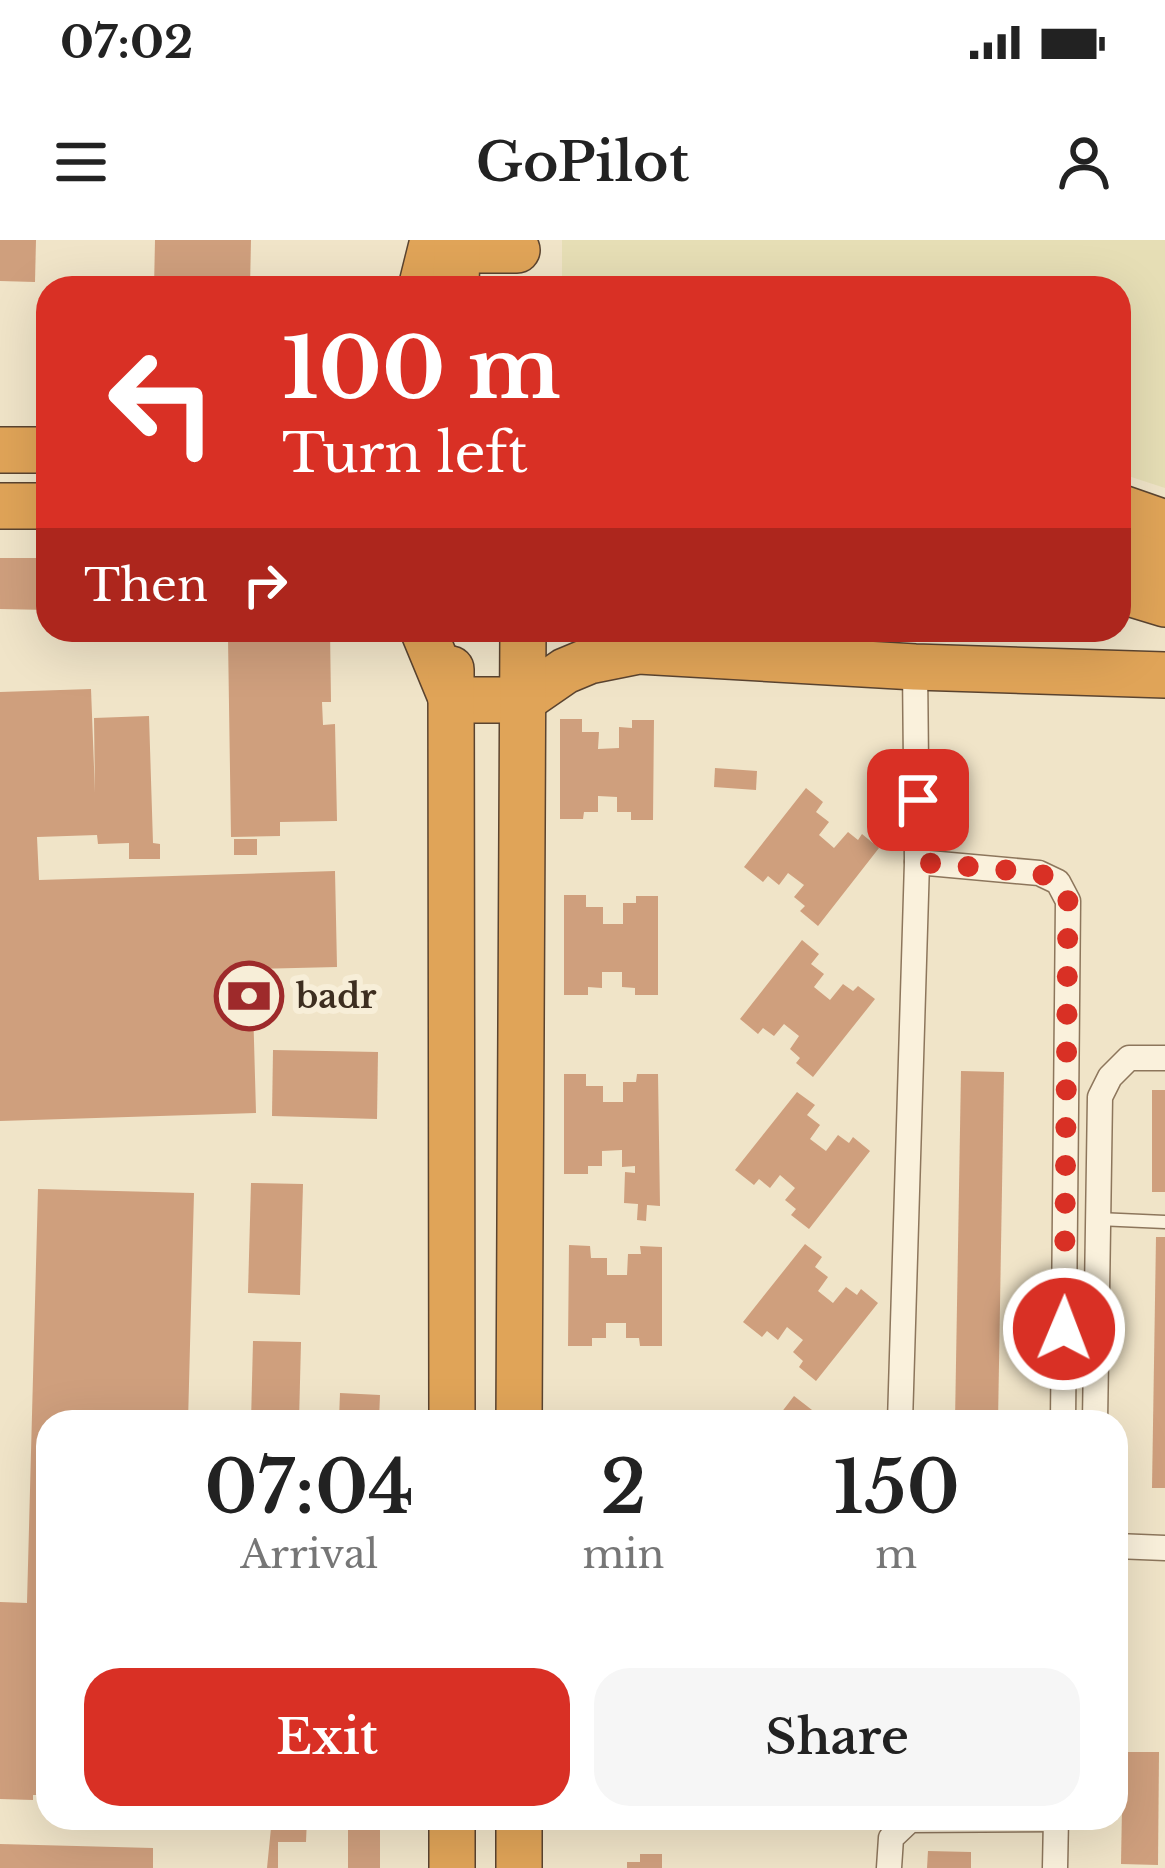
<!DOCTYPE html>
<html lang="en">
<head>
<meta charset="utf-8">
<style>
	:root { --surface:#fff; --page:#f6f6f6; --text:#222; --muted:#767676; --accent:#d93025 }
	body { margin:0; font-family:"Libre Baskerville",serif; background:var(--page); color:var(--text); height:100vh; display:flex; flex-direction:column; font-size:45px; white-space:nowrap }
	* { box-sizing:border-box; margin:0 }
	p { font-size:39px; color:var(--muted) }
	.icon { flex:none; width:66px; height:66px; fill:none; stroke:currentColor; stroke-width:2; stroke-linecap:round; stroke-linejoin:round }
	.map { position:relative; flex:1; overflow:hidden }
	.panel { position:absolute; left:36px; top:1170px; width:1092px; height:420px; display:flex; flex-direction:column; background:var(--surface); border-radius:36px; box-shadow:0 12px 48px #0002 }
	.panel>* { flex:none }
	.hud { position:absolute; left:36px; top:36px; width:1095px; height:366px; border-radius:36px; box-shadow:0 12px 48px #0002; background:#d93025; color:#fff; overflow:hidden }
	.pin { position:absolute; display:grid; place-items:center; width:102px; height:102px; color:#fff; margin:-51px; border-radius:24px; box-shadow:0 6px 18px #0006 }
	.me { position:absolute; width:132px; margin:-66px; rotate:1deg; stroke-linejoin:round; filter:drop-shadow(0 0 9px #0008) }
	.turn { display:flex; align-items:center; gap:42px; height:252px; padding:0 48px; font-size:54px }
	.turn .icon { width:156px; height:156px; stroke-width:2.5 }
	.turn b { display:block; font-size:84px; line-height:102px }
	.then { display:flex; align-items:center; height:114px; padding:0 48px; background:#0003; gap:24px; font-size:45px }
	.eta { display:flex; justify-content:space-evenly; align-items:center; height:204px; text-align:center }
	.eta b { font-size:72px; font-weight:600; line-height:84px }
	.button { display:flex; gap:24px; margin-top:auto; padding:24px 48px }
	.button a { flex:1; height:138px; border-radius:36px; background:var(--accent); color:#fff; font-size:48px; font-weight:600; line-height:138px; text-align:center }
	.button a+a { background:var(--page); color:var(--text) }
	.status { display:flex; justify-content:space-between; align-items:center; height:84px; padding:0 60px; background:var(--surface); direction:ltr }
	.status svg { height:33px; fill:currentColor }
	header { display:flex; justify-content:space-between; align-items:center; height:156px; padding:0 48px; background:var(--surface); font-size:54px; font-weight:600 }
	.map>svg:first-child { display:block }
	.farmland { fill:#e6deb5 }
	.building { fill:#cf9f7d }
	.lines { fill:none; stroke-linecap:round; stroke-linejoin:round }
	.lane-casing { stroke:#8d765c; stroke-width:15 }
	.street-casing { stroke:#8d765c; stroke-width:27 }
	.highway-casing { stroke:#5b4430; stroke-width:48 }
	.lane { stroke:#faf1dc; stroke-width:12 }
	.street { stroke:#faf1dc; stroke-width:24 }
	.highway { stroke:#e0a458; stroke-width:45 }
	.route { stroke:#d93025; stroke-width:21; stroke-dasharray:0 37.8 }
	.labels { text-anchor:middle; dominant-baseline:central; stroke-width:12; stroke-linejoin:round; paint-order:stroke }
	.poi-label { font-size:33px; font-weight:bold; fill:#3d2e20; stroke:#f7eed8; text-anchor:start }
</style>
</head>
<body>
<div class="status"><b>07:02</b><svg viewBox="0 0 49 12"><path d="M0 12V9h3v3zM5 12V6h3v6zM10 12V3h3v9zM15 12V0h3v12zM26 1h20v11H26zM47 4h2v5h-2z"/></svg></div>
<header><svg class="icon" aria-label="menu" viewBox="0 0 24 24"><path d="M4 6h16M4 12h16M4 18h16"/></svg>GoPilot<svg class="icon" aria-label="person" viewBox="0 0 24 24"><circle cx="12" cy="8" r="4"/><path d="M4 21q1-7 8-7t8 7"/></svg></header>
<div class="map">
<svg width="1165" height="1628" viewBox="0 0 1165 1628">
	<rect width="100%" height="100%" fill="#f0e4c8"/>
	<path class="farmland" d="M562,0H1165V248L1119,233V48H562Z"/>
	<g class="building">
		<path d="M0,0H36L35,42L0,41Z"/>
		<path d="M155,0H251L250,48H154Z"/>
		<path d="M0,318H48V370L0,369Z"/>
		<path d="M266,390H330L331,462H322L323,485L335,484L337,581L280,582V596L231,597L228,398L266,397Z"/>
		<path d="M91,449L95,553L94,478L149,476L153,603L160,604V619H129V603L98,604L97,595L37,597L39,640L335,631L337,727L252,729L256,873L0,881V452Z"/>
		<path d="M560,479H582V492H599L598,509L619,508V487L632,488V480H654L653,580H631V572H617V557L598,556V572H584L583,579H560Z"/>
		<path d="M715,528L757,531L756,550L714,547Z"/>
		<path d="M806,548L823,562L816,572L829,582L819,595L834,608L848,592L858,600L862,594L879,608L818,686L800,671L805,666L794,657L804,645L788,633L779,645L768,636L763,642L744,627Z"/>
		<rect x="234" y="599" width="23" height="16"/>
		<path d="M564,655H586V667H603V684H623V663H636V656H658V755H635V748L622,747V732H602V748L588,747V755H564Z"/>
		<path d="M802,700L819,714L811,724L824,734L814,747L830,760L843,744L853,751L858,746L875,759L813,837L796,823L800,818L790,809L799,796L784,784L774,796L763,788L758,794L740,779Z"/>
		<path d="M273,810L378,812L377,879L272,876Z"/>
		<path d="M961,831L1004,832L998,1182H955Z"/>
		<path d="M564,834H586V846H603V862H623V842H636L637,834H658L660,966L647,965L646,981L637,980L638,964L624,963L625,932L635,933V926L622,927V910L602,911V926H588V934H564Z"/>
		<rect x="1152" y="850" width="13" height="102"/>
		<path d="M797,852L815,865L807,875L820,885L810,899L826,911L838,895L849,903L853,897L870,911L809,989L791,975L796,969L785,960L795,948L780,935L770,948L759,939L754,945L735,930Z"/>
		<path d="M251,943L303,944L300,1055L248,1053Z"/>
		<path d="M38,949L194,953L188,1182H48V1555H33V1560L0,1559V1362L27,1363Z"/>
		<path d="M1156,997H1165V1248H1152Z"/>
		<path d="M805,1004L822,1017L815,1027L828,1037L818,1051L833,1063L846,1047L857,1055L861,1049L878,1063L816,1141L799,1127L803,1121L793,1112L803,1100L787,1087L778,1100L767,1091L762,1097L743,1082Z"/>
		<path d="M569,1005L590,1006L591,1018H607V1035H627L628,1014H641L640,1006L662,1007V1106H640L639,1098H626V1083H606V1098H592V1106H568Z"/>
		<path d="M253,1101L301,1102L299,1182H251Z"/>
		<path d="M340,1153L380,1155L379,1181L339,1179Z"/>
		<path d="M794,1156L812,1170L802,1182H774Z"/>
		<path d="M1123,1512H1159L1158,1625L1121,1624Z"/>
		<path d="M272,1578H307L306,1602H278V1628H267Z"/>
		<rect x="348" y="1580" width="32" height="48"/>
		<path d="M0,1604L153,1608V1628H0Z"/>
		<path d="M928,1611L971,1612V1628H927Z"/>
		<path d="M640,1614H662V1628H627V1622H640Z"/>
	</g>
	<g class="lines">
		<defs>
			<path id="lane" d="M1098,979L1165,982"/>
			<g id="street">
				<path d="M917,622L1039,633L1058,642L1068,661L1063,1182"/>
				<path d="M900,1182L917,622L915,427"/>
				<path d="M1095,1182L1100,857L1110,837L1129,818H1165"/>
				<path d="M1116,1306L1165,1308"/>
				<path d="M889,1628L891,1598L910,1580L1056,1579"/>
				<path d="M1055,1628L1056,1578"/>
			</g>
			<g id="highway">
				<path d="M457,10H517"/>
				<path d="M421,48L433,0"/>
				<path d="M456,48L457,0"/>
				<path d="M0,210H48"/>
				<path d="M0,266H48"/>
				<path d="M1119,267L1165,283"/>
				<path d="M1119,312L1165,325"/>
				<path d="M1119,350L1165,364"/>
				<path d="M423,390L452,460H523L565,431L589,421L639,411L915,427L1165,435"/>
				<path d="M451,429L452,1182"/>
				<path d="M519,1182L523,390"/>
				<path d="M452,1628V1578"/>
				<path d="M519,1628V1578"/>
			</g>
		</defs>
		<use href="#lane" class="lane-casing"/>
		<use href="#street" class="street-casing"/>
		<use href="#highway" class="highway-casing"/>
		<use href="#lane" class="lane"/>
		<use href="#street" class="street"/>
		<use href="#highway" class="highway"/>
	</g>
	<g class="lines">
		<path class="route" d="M918,560L917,622L1039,633L1058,642L1068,661L1064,1089"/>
	</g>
	<defs>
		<symbol id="bank-ring" viewBox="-11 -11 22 22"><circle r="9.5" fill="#f7eed8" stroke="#9e2a2b" stroke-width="1.5"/><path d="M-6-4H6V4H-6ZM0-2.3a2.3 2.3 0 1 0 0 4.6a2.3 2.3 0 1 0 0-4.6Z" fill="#9e2a2b"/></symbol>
	</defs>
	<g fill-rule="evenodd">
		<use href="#bank-ring" x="211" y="718" width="76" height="76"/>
	</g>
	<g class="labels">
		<g class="poi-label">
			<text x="296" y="756">badr</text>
		</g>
	</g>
</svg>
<div class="pin" style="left:918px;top:560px;background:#d93025"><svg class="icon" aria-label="arrive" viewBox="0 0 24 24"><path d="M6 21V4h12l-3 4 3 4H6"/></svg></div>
<svg class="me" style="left:1064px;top:1089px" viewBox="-20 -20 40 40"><circle r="17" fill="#d93025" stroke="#fff" stroke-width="3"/><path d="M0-11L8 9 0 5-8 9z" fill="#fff"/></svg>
<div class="hud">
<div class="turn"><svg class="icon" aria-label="left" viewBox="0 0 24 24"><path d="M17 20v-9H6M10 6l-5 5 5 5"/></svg><div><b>100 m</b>Turn left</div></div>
<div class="then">Then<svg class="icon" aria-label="right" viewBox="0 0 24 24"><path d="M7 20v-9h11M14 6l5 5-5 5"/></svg></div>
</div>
<section class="panel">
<div class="eta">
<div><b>07:04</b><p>Arrival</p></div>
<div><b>2</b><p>min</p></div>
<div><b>150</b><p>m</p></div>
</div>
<div class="button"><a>Exit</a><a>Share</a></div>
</section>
</div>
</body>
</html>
